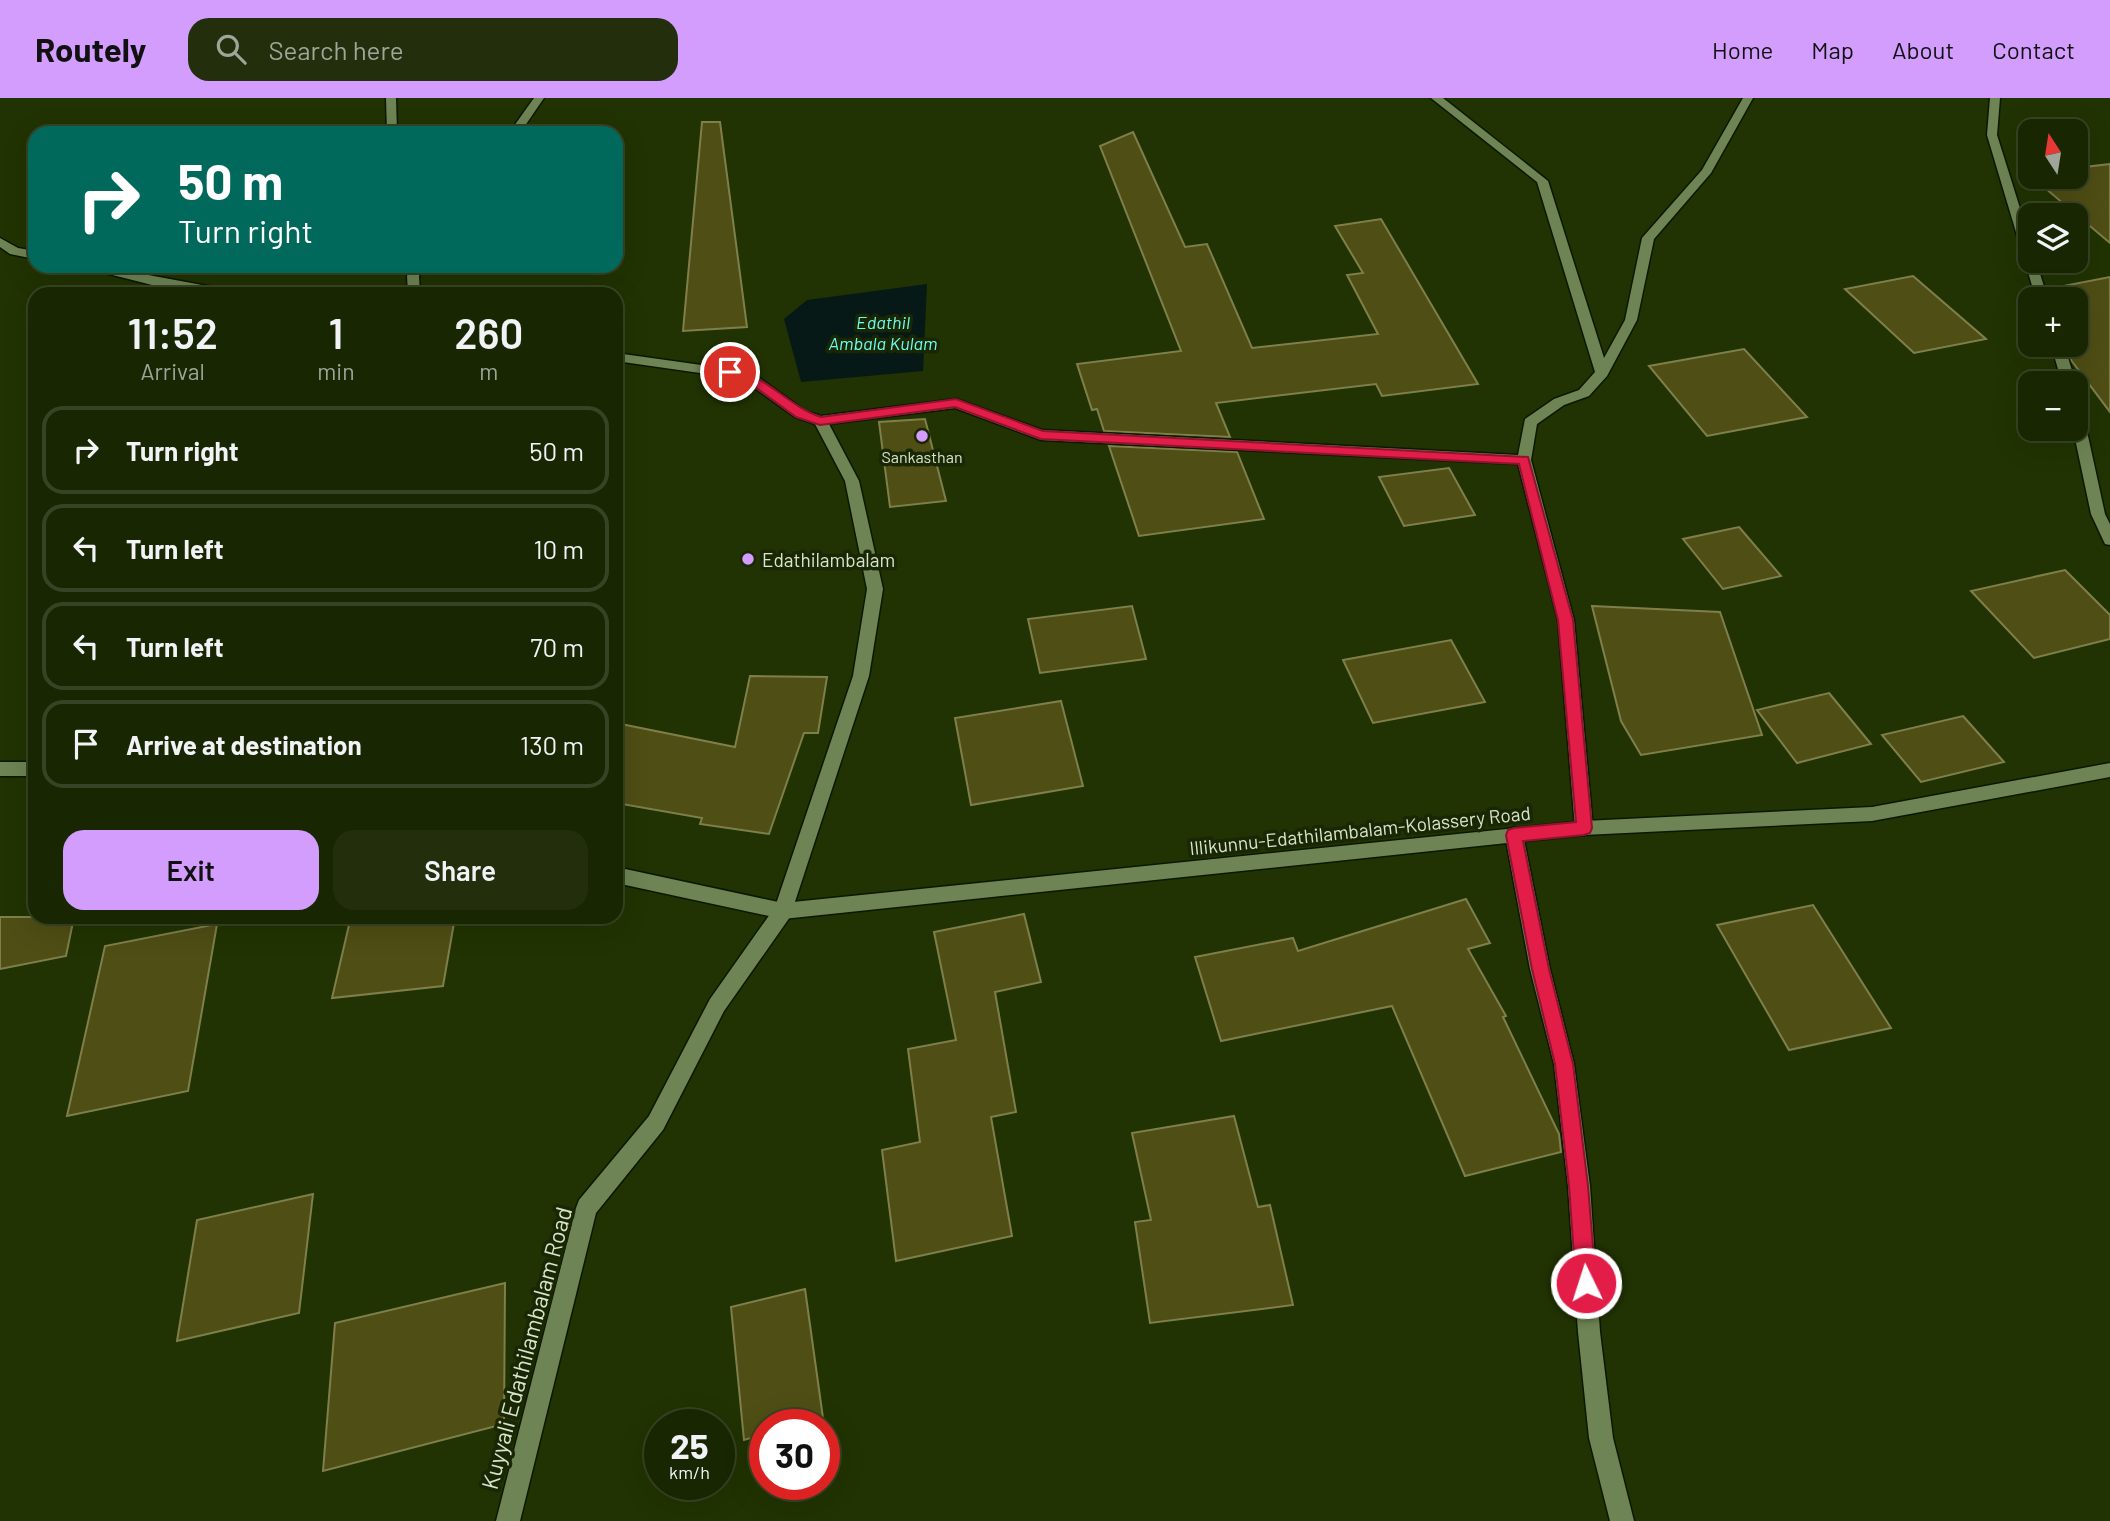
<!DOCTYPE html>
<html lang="en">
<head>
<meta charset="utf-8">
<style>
	:root { --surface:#192602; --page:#222e0c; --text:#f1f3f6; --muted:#9fa599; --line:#374324; --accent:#d29dfd }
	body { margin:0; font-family:Barlow,sans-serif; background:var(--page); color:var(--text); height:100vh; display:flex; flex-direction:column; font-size:26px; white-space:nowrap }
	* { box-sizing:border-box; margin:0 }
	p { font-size:23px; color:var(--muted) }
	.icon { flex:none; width:38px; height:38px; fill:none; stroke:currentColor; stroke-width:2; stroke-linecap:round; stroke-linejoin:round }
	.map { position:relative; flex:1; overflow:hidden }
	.side { position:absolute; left:28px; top:189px; width:595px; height:637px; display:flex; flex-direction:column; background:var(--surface); border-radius:21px; box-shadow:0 7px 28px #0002,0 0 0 2px var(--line) }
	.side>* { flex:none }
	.guide { position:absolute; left:28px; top:28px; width:595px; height:147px; border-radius:21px; box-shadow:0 7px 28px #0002,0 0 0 2px var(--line); background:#00695c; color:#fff; overflow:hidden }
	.needle { width:46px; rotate:348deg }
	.controls { position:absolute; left:2018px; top:21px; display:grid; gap:14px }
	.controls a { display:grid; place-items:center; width:70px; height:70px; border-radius:14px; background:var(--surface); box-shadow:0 7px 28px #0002,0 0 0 2px var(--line); font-size:35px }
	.speed { position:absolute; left:644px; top:1311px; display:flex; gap:14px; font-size:35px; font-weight:700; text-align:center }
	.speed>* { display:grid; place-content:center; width:91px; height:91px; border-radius:50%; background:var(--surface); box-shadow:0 7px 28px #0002,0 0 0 2px var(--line); line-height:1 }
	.speed small { font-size:18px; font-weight:400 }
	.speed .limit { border:10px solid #d22; background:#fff; color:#111 }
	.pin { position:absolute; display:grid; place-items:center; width:60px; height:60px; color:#fff; margin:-30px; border:4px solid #fff; border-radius:50%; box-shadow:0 2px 7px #0007 }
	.me { position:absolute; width:77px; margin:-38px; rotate:356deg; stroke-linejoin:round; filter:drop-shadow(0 0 5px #0008) }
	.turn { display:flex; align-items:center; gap:24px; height:147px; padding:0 35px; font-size:32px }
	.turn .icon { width:91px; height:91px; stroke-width:2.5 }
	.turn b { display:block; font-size:49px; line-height:60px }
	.eta { display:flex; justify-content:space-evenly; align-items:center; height:119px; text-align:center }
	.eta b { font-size:42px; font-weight:600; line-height:49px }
	.primary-button { display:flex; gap:14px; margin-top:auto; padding:14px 35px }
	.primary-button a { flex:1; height:80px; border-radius:21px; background:var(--accent); color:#111; font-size:28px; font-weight:600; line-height:80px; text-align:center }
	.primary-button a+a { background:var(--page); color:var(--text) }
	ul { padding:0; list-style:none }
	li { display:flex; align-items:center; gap:21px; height:88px; margin:0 14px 10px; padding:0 21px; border:4px solid var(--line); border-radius:21px }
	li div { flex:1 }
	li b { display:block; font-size:26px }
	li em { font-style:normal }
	header { display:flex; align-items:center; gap:42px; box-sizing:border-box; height:98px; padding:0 35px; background:var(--accent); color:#111 }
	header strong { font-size:33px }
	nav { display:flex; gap:38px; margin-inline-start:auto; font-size:24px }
	.search { width:490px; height:63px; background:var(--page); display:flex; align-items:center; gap:18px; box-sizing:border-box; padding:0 24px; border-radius:21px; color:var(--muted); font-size:26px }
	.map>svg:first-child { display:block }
	.water { fill:#061917 }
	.building { fill:#4f4e15; stroke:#7f7f4a; stroke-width:2 }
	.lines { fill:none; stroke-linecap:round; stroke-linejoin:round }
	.street-casing { stroke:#0c1900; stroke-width:3 }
	.secondary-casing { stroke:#0c1900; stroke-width:3 }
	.street { fill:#6e8454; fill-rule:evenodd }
	.secondary { fill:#6e8454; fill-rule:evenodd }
	.route { fill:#e11d48; stroke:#92132f; stroke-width:2 }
	.poi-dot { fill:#d29dfd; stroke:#192704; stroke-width:2.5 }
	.labels { text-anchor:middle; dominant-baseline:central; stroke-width:7; stroke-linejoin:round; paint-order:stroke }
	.far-poi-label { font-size:16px; fill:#d8e5cb; stroke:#192704 }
	.far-water-label { font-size:18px; font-style:italic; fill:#6bfcf1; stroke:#192704 }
	.poi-label { font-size:19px; fill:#d8e5cb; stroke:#192704; text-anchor:start }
	.street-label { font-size:19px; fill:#d8e5cb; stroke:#192704 }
	.near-street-label { font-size:23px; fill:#d8e5cb; stroke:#192704 }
</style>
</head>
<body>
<header>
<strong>Routely</strong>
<div class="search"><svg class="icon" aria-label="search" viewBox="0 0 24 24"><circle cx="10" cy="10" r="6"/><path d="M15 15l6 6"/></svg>Search here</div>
<nav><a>Home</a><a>Map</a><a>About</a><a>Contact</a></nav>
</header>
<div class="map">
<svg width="2110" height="1423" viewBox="0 0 2110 1423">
	<rect width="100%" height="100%" fill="#213302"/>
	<path class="water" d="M927,186L923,273L801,284L784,221L807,202Z"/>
	<g class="building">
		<path d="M702,24H720L747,229L683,233Z"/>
		<path d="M1133,34L1185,149L1207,146L1252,250L1378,236L1347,177L1363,175L1335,128L1381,121L1478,286L1382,298L1376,286L1216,305L1230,339L1104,333L1097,311L1092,312L1077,266L1181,253L1100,48Z"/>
		<path d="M2110,66V145L2032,79H2076V70Z"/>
		<path d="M1913,178L1986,241L1914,255L1845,191Z"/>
		<path d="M2110,179V314L2071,262L2067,247H2076V201H2050L2048,191Z"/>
		<path d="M1744,251L1807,319L1707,338L1649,268Z"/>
		<path d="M925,321L946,403L890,409L879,324Z"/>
		<path d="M1109,348L1237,354L1264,421L1139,438Z"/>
		<path d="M1449,370L1475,417L1404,428L1379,379Z"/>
		<path d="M1739,429L1781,478L1723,491L1683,441Z"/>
		<path d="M2065,472L2110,517V541L2034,560L1971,493Z"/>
		<path d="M1132,508L1146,561L1040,575L1028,521Z"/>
		<path d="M1592,508L1720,514L1762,637L1641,657L1621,623Z"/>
		<path d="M1451,542L1485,604L1373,625L1343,562Z"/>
		<path d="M750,578L827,579L818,635H804L769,736L700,726L702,720L616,705V625L735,649Z"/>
		<path d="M1829,595L1871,646L1797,665L1757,612Z"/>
		<path d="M1061,603L1083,688L971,707L955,620Z"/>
		<path d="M1963,618L2004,664L1921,684L1882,637Z"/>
		<path d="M1466,801L1490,845L1468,851L1506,918L1503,919L1559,1036L1561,1054L1465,1078L1392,908L1221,943L1195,859L1293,840L1298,853Z"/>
		<path d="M1813,807L1891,930L1789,952L1717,827Z"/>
		<path d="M1024,816L1041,884L995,894L1016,1014L991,1019L1012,1138L896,1163L882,1052L920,1044L908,951L956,942L934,834Z"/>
		<path d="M0,819H74L66,858L0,871Z"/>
		<path d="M432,819H455L443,888L332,900L349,827Z"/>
		<path d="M217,826L188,993L67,1018L105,848Z"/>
		<path d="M1234,1018L1258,1109L1270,1107L1293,1207L1150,1225L1135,1124L1151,1122L1132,1035Z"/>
		<path d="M313,1096L299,1215L177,1243L197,1122Z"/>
		<path d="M505,1185L504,1326L323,1373L335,1225Z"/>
		<path d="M805,1191L823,1320L800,1326H765V1336L744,1342L731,1209Z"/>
	</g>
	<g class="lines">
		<defs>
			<g id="street">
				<path d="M386,0H396L397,35H387Z"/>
				<path d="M534,0H544L520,35H509Z"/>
				<path d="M1431,0H1443L1548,83L1604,260L1625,222L1642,140L1702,72L1743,0H1753L1711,75L1654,141L1637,222L1607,278L1589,298L1564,307L1537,326L1531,362L1574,522L1593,730L1590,735L1584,737L1578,735L1575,730L1558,522L1518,366L1041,342L955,310L829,326L859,383L883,491L869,578L790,819L724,913L663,1032L596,1115L520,1423H496L576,1110L579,1102L649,1018L710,901L775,809L853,578L867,491L845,383L815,326L795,319L742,281L616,263V255L751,274L805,313L821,318L956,301L1042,332L1518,357L1525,321L1554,301L1579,292L1595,274L1537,84Z"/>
				<path d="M1990,0H2000L1997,37L2030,142V163H2036L2048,201H2036L1987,37Z"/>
				<path d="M0,140L18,150L35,153V161L10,156L0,149Z"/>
				<path d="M77,168H100L229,192L235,196H205L160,189Z"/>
				<path d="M412,168H424L419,178L420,196H408L407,178Z"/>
				<path d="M2051,247H2064L2076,285H2062Z"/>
				<path d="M2076,311L2083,315L2105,416L2110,426V447L2105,446L2091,416L2073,331H2076Z"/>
				<path d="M1514,729L1520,732L1523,737L1550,871L1574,966L1590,1088L1600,1234L1613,1340L1634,1423H1610L1589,1340L1578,1234L1568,1088L1554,966L1530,871L1505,737L1508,732Z"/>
			</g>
			<g id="secondary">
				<rect x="0" y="664" width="35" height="14"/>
				<path d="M2110,665V679L1872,723L1584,737L783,821L616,785V769L783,805L1584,723L1872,709Z"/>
			</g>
		</defs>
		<use href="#street" class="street-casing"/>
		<use href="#secondary" class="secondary-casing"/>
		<use href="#street" class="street"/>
		<use href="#secondary" class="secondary"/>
	</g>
	<path class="route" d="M730,271C766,276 787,308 821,319L956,301L1043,333L1528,359L1573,522L1592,730L1590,735L1584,737L1523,743L1549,871L1573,966L1588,1088L1596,1185L1593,1193L1586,1195L1579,1193L1576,1185L1569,1088L1555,966L1532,871L1506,737L1508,732L1514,730L1576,724L1558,522L1519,366L1041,341L955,309L820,327L796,319L743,280L726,277V272Z"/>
	<g class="poi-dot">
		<circle cx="922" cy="338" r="7"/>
		<circle cx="748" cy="461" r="7"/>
	</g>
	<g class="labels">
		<g class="far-poi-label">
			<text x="922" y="358">Sankasthan</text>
		</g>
		<g class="far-water-label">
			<text x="883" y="224">Edathil<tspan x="883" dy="21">Ambala Kulam</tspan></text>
		</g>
		<g class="poi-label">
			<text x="762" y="461">Edathilambalam</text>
		</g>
		<g class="street-label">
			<text transform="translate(1360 732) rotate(-6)">Illikunnu-Edathilambalam-Kolassery Road</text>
		</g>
		<g class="near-street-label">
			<text transform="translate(526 1250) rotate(-75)">Kuyyali Edathilambalam Road</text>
		</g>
	</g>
</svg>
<div class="controls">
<a><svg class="needle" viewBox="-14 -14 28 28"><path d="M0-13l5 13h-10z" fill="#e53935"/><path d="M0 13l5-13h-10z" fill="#9fa599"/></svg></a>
<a><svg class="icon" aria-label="layers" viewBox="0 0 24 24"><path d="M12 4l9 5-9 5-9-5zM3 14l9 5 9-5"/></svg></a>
<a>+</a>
<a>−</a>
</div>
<div class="speed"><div>25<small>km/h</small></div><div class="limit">30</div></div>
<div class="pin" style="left:730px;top:274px;background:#d93025"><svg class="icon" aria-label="arrive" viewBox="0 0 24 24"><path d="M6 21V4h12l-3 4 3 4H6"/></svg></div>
<svg class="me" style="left:1586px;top:1185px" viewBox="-20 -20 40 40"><circle r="17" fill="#e11d48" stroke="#fff" stroke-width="3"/><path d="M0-11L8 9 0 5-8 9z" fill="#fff"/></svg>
<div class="guide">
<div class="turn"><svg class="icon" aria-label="right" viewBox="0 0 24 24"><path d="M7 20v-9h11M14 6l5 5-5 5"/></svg><div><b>50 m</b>Turn right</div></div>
</div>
<section class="side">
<div class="eta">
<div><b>11:52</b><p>Arrival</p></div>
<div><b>1</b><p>min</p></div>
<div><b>260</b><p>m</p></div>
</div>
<ul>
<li><svg class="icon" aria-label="right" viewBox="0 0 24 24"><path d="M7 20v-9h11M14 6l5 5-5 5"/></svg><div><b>Turn right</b></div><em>50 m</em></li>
<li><svg class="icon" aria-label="left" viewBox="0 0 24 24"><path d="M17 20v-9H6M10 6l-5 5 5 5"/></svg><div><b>Turn left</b></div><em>10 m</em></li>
<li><svg class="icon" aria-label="left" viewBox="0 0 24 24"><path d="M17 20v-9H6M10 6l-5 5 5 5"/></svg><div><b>Turn left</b></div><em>70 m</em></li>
<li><svg class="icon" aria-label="arrive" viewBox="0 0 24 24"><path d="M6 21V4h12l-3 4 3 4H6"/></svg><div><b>Arrive at destination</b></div><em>130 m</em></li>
</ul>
<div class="primary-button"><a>Exit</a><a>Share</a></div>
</section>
</div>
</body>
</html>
